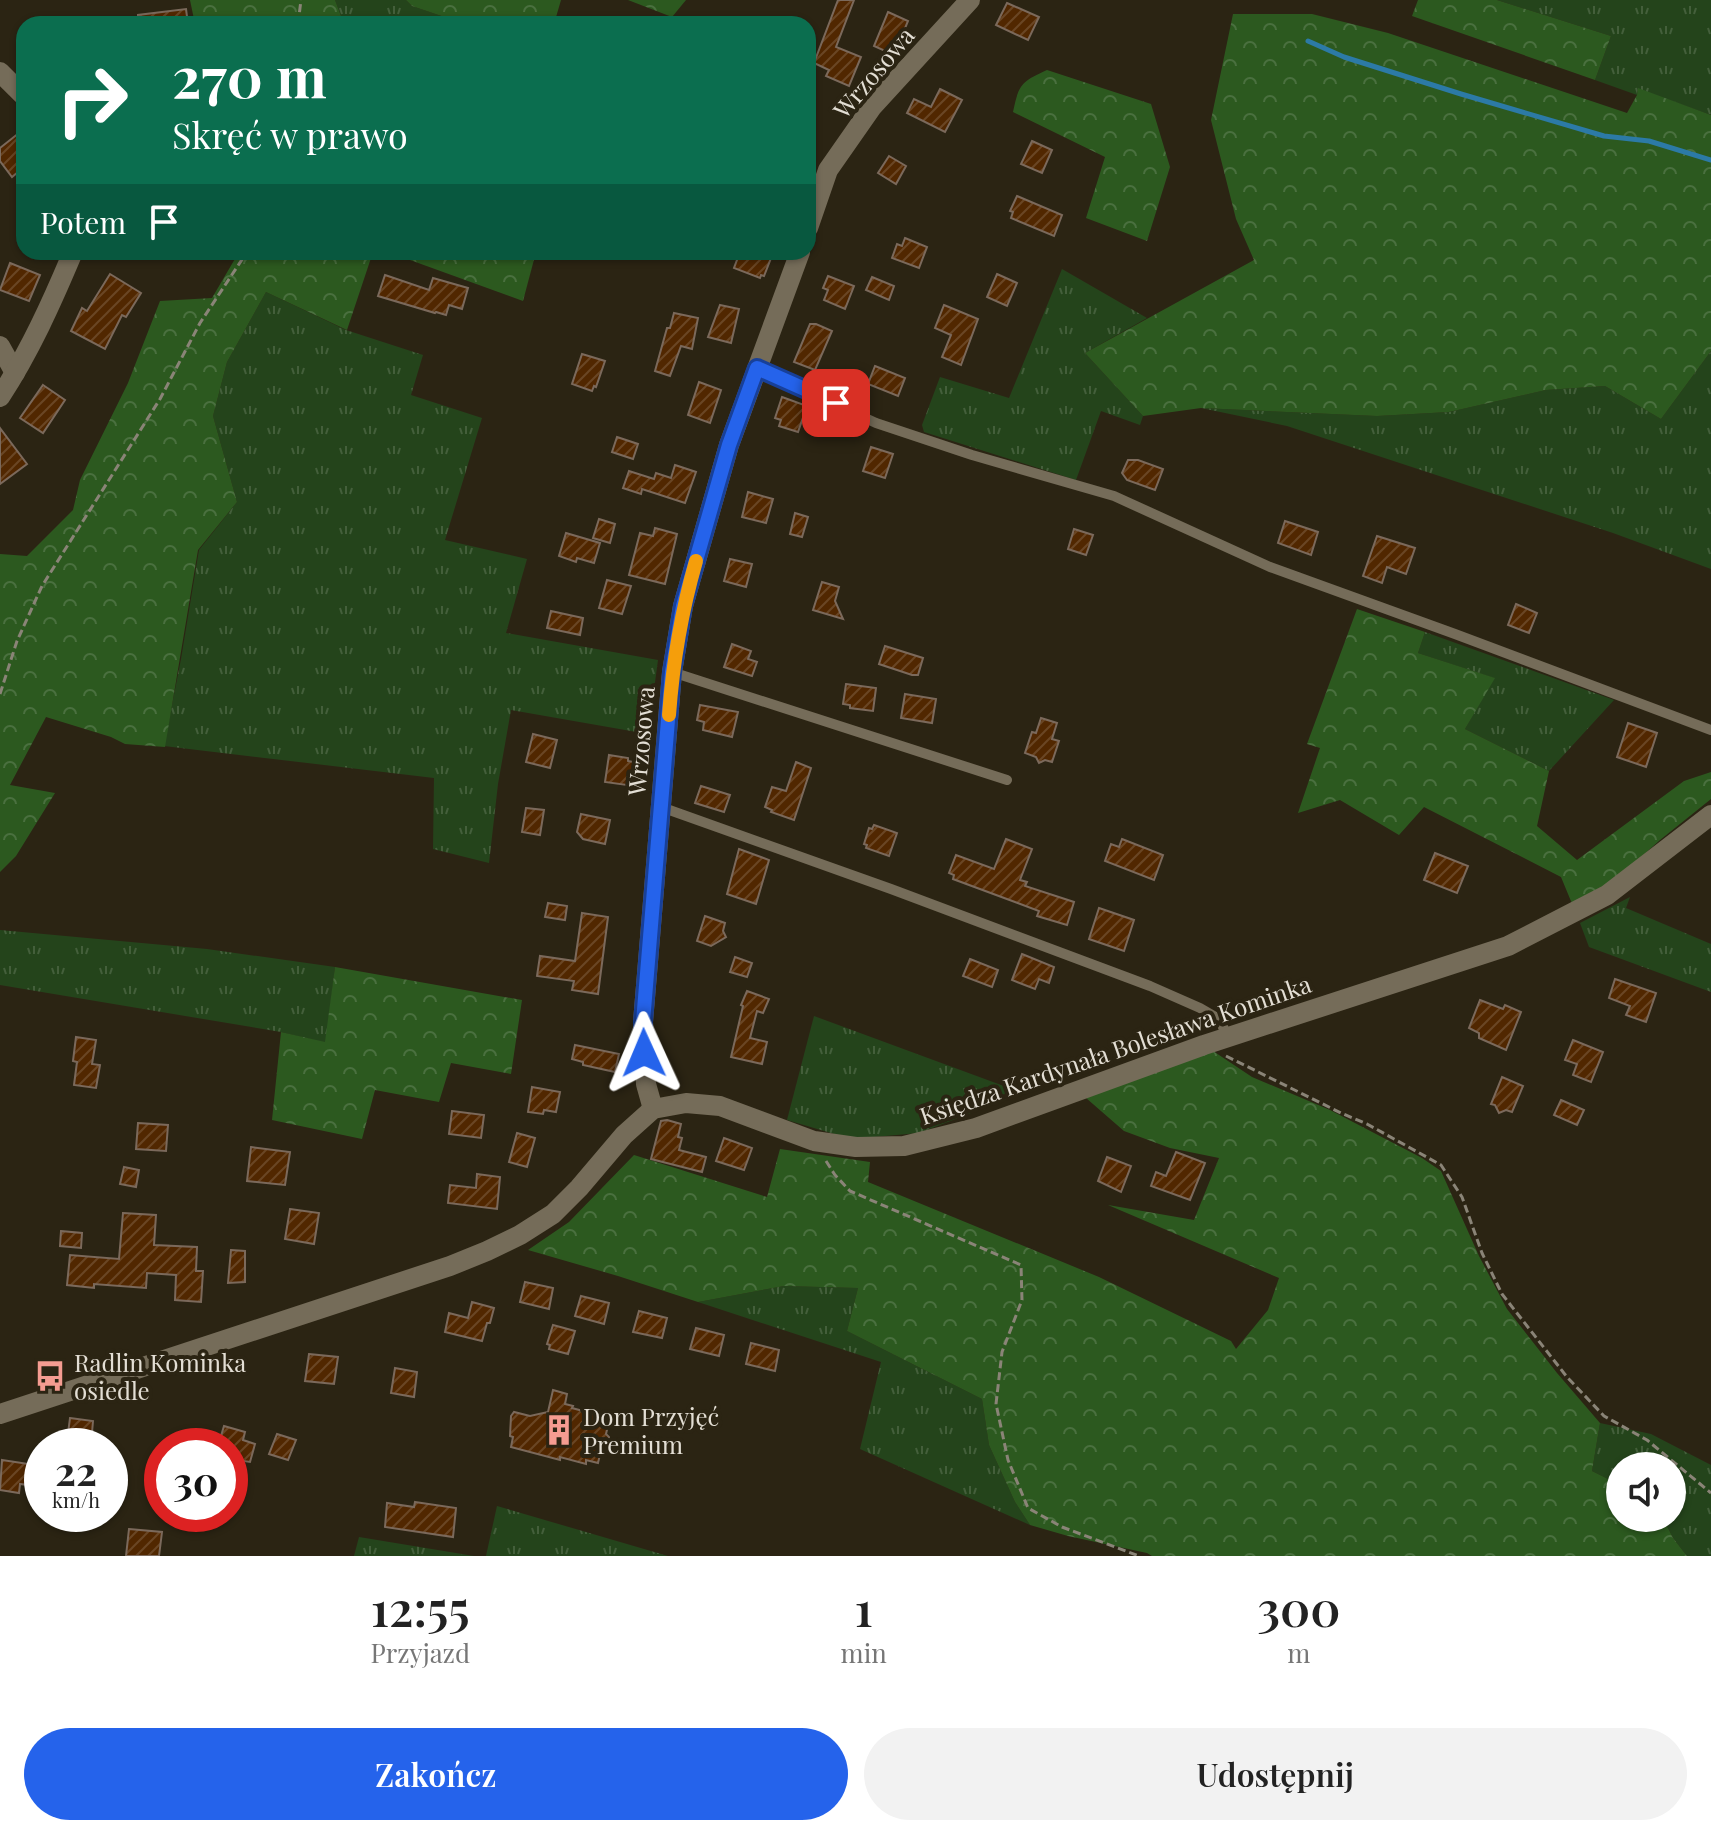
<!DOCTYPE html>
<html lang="pl">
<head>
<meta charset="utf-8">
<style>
	:root { --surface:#fff; --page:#f2f2f2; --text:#222; --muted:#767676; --accent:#2563eb }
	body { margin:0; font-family:"Playfair Display",serif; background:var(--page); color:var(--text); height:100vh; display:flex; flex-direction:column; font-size:30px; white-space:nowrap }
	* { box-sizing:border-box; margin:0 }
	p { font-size:26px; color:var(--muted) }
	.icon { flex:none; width:44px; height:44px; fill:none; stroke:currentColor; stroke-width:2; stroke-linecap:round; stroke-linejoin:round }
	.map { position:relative; height:1556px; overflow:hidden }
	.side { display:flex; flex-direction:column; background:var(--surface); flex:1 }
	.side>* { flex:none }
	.hud { position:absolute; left:16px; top:16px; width:800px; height:244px; border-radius:24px; box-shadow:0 2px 6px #0004; background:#0b6e4f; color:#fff; overflow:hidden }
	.fabs { position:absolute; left:1606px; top:1452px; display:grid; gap:16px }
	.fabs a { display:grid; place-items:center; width:80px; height:80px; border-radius:50%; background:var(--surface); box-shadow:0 2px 6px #0004; font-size:40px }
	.speed { position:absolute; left:24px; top:1428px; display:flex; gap:16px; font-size:40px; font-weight:700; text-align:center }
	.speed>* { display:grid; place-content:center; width:104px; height:104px; border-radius:50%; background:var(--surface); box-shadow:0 2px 6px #0004; line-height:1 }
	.speed small { font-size:20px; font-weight:400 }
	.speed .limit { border:12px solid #d22; background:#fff; color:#111 }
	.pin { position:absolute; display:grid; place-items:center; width:68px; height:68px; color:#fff; margin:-34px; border-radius:16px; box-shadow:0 4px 12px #0006 }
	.me { position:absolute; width:88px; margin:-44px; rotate:359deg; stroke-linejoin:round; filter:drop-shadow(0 0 6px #0008) }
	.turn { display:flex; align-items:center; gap:28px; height:168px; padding:0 24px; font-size:36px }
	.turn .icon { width:104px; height:104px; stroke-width:2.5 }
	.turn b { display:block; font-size:56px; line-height:68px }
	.then { display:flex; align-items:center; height:76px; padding:0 24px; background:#0003; gap:16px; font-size:30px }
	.eta { display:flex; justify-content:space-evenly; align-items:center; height:136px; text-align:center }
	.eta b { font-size:48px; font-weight:600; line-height:56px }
	.button { display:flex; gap:16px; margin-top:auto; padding:16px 24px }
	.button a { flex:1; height:92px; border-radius:48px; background:var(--accent); color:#fff; font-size:32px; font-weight:600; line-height:92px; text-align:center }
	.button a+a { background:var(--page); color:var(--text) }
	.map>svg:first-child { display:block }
	.grass { fill:url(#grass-tufts) }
	.forest { fill:url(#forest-crowns) }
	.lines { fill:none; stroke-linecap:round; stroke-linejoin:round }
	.stream { stroke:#2c7aa6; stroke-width:5 }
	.building { fill:url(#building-hatch); stroke:#7b695b; stroke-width:2 }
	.path { stroke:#8a8477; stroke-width:3; stroke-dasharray:8 4; stroke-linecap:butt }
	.service { stroke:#756c59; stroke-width:10 }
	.minor { stroke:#756c59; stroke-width:20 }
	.tertiary { stroke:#756c59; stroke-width:20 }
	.route-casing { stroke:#184099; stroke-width:20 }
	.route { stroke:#2563eb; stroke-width:14 }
	.slow { stroke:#f59e0b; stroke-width:14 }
	.labels { text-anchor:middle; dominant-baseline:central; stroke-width:8; stroke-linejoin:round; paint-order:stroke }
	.street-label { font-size:24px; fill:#e3ded4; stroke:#2b2413 }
	.poi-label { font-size:24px; fill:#e3ded4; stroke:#2b2413; text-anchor:start }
</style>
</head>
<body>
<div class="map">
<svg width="1711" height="1556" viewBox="0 0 1711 1556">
	<defs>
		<pattern id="grass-tufts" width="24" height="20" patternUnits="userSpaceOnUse" patternTransform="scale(2)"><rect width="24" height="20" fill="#24441b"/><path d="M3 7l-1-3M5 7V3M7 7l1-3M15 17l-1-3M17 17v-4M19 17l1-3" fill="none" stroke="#445f3b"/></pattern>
		<pattern id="forest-crowns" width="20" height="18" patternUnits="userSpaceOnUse" patternTransform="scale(2)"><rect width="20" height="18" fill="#2c591f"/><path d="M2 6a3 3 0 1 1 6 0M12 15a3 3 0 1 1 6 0" fill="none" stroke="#4a703f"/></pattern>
		<pattern id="building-hatch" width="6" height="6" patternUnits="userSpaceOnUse" patternTransform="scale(2)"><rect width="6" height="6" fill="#512700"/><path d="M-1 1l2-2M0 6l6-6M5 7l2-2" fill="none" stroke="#6a4624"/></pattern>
	</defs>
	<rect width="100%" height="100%" fill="#2b2413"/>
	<g class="grass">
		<path d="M335,0H406L412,6L465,24H344Z"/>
		<path d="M1497,0H1711V115L1638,89L1637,95L1595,80L1611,36Z"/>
		<path d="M1062,269L1147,318L1085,353L1143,416L1140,425L1101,411L1076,480L924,432L922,425L940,377L1009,398Z"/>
		<path d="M266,292L346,330L423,355L411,395L482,418L445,540L527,559L506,633L658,660L648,734L511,710L498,784L489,863L433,849L434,778L164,746L181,659L199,550L237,502L213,416L227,362Z"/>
		<path d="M1711,351V569L1613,533L1287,426L1201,408L1377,416L1449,412L1546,390L1605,386L1661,419Z"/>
		<path d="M1425,632L1614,700L1549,771L1465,729L1494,678L1418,653Z"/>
		<path d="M1630,897L1626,908L1711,944V992L1589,947L1580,923Z"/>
		<path d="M0,930L207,949L335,967L326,1043L281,1032L0,985Z"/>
		<path d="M814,1016L1023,1093L919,1133L851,1139L787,1120Z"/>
		<path d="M784,1286L858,1288L847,1331L982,1399L989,1445L1015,1502L1030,1525L860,1449L881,1362L698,1302Z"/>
		<path d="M1600,1423L1651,1434L1711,1465V1556H1687L1673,1538L1663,1518H1672V1466H1620V1485L1592,1471Z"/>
		<path d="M497,1506L668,1556H486Z"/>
		<path d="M359,1537L474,1556H354Z"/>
	</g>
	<g class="forest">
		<path d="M190,0H335L344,24H195Z"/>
		<path d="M406,0H561L554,24H465L412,6Z"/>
		<path d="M628,0H686L672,17Z"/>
		<path d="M1418,0H1497L1611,36L1595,80L1412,16Z"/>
		<path d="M1233,14H1312L1388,33L1627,113L1637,95L1638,88L1711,115V351L1661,419L1605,386L1546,390L1449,412L1377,416L1201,408L1143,416L1085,353L1254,260L1236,219L1211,120Z"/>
		<path d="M1047,70L1151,104L1170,167L1147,241L1086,218L1105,157L1013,112C1019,84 1021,82 1047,70Z"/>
		<path d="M239,252H373L347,330L266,292L227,362L213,416L237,502L198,550L165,747L125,744L111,737L46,717L10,785L55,793L16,856L0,872V554L27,556L73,510L80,480L128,383L160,301L212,298Z"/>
		<path d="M388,252H536L523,301Z"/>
		<path d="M1357,609L1425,632L1418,653L1495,678L1465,729L1549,771L1537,826L1577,860L1684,781L1711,772V799L1660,840L1611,884L1573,906L1561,877L1424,807L1399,835L1340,800L1298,813L1320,748L1307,744Z"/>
		<path d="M335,967L522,1000L511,1074L451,1063L439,1102L375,1090L362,1139L272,1120L281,1032L325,1042Z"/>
		<path d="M1204,1045L1252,1077L1330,1110L1422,1158L1441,1171L1479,1256L1507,1309L1557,1373L1600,1423L1592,1471L1620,1485V1518H1663L1673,1538L1687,1556H1152L1147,1553L1068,1536L1030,1525L1015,1502L989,1445L982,1399L847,1331L858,1288L784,1286L698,1302L618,1276L528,1250L569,1222L634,1155L767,1197L780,1149L870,1162L868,1182L1099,1277L1231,1341L1236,1349L1268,1310L1279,1278L1108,1205L1194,1220L1219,1158L1170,1148L1124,1131L1078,1091Z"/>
	</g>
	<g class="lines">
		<path class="stream" d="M1308,41L1344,57L1461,94L1604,136L1649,141L1711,160"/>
	</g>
	<g class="building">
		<path d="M838,0H854L836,47L861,57L849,86L826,76L829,70L814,63Z"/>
		<path d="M1007,3L1039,17L1028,40L996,25Z"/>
		<path d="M186,9L188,24H138V15Z"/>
		<path d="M888,12L908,21L894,55L874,46Z"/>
		<path d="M940,89L962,100L945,132L907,113L914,99L931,107Z"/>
		<path d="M24,129V167L12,177L0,161V148Z"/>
		<path d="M1032,141L1052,150L1042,173L1021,164Z"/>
		<path d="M889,156L906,166L896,184L878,173Z"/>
		<path d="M1017,196L1062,215L1054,236L1011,218L1013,212L1010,211Z"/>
		<path d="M905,238L927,247L919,268L892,258L897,244L902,246Z"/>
		<path d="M740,252H754L771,258L764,276L761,275L760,278L734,268Z"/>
		<path d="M10,263L40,275L29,301L0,290Z"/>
		<path d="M110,274L141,293L126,317L122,315L105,349L71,331L82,308L87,311Z"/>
		<path d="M997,274L1017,283L1007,306L987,297Z"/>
		<path d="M385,275L429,290L433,278L468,288L462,309L449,305L446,315L436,312L435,313L378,296Z"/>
		<path d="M828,276L854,286L845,309L824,300L828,290L823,288Z"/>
		<path d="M872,277L894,286L889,300L866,290Z"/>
		<path d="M720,305L739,309L731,343L708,337Z"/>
		<path d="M944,305L978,319L961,365L942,357L951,335L935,328Z"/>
		<path d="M674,313L698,318L692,349L681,346L670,376L655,371L667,328H670Z"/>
		<path d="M810,324H816L832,331L815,370L794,362Z"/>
		<path d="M582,354L605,361L596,387L594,386L592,391L572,384Z"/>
		<path d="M875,366L905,378L898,396L868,384Z"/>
		<path d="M699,382L721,390L710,423L688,415Z"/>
		<path d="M43,385L65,400L43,433L20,418Z"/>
		<path d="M782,397L807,406L798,432L779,426L781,420L775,418Z"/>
		<path d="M0,428L27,464L0,484Z"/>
		<path d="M617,437L638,444L633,459L612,452Z"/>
		<path d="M871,447L893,454L885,478L863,471Z"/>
		<path d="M1128,460H1138L1163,469L1155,490L1127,480L1122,473Z"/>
		<path d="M675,465L696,472L685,503L642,489L641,494L623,488L629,471L654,479L656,473L671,478Z"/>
		<path d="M748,492L773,499L766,523L742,517Z"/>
		<path d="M795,513L808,517L802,537L790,534Z"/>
		<path d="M599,519L615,524L610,543L593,538Z"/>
		<path d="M1285,521L1318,532L1311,555L1278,543Z"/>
		<path d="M655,528L677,534L665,584L629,575L640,533L653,536Z"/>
		<path d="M1074,529L1093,535L1086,555L1068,549Z"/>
		<path d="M566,533L600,543L594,563L577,558L576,562L559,556Z"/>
		<path d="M1377,536L1415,548L1406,574L1387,567L1382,583L1363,576Z"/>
		<path d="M730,559L752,564L746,587L724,581Z"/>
		<path d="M607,580L631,586L622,614L599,608Z"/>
		<path d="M822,582L839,587L835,601L843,619L813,610Z"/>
		<path d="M1516,604L1537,613L1529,633L1508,625Z"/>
		<path d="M551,611L583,618L580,635L547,628Z"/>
		<path d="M732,644L751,651L748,659L757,662L752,676L724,667Z"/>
		<path d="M885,646L923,658L918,675H912L879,664Z"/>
		<path d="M846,684L876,688L873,711L850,708V705L843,704Z"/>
		<path d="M905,694L936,699L932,723L901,718Z"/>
		<path d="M700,705L738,712L732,737L703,730L704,722L697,720Z"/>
		<path d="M1041,718L1057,723L1052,739L1059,741L1052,762L1045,760L1039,763L1036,757L1025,753L1032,732L1036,733Z"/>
		<path d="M1628,723L1657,733L1646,767L1617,757Z"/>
		<path d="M533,734L557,740L550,768L526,762Z"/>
		<path d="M609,755L628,758V761L638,763L634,786L605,782Z"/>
		<path d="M796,762L811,768L794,820L771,812L772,810L765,807L772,787L786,791Z"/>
		<path d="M701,786L730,795L724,812L695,803Z"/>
		<path d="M526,808L544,810L540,835L522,832Z"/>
		<path d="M581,814L610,820L605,844L583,839L577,832Z"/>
		<path d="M874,825L897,833L889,856L866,848L867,845L864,844L869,828L872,829Z"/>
		<path d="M1006,839L1032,849L1020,880L1027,882L1025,886L1074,902L1067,925L1037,916L1039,911L953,879L954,875L949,873L956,855L994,869Z"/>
		<path d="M1122,839L1163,855L1154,880L1105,861L1111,844L1119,847Z"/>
		<path d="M739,849L769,860L756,904L727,894Z"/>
		<path d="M1435,853L1468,866L1457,893L1424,880Z"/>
		<path d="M548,903L567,906L565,920L545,917Z"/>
		<path d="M1099,908L1134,920L1124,951L1089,939Z"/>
		<path d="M582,913L608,917L598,994L572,990L574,981L537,976L540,956L575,961Z"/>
		<path d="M705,916L725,923L723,931L726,937L711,946L697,941Z"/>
		<path d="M1022,954L1054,967L1049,983L1039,979L1035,989L1012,980Z"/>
		<path d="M735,957L752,963L747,977L730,972Z"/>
		<path d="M970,959L998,970L992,987L963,976Z"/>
		<path d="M1615,979L1656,993L1646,1022L1626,1015L1630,1006L1609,998Z"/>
		<path d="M747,991L769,999L763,1013L757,1011L750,1038L767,1042L762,1064L731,1057L743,1006L741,1005Z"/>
		<path d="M1480,1000L1503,1009L1505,1005L1521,1012L1506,1050L1479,1038V1033L1469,1028Z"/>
		<path d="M76,1037L96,1040L92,1064L100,1065L96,1088L74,1085L77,1062L73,1061Z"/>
		<path d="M1573,1040L1603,1052L1591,1082L1573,1075L1577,1064L1565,1060Z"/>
		<path d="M575,1045L619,1054L615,1072L583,1065V1062L572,1059Z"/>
		<path d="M1502,1077L1523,1086L1512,1112L1506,1110L1499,1113L1495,1105L1491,1104Z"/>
		<path d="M532,1087L560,1092L556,1112L544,1110L543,1114L528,1112Z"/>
		<path d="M1561,1100L1584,1110L1577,1125L1554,1115Z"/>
		<path d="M452,1111L484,1115L481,1138L449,1134Z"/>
		<path d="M667,1120L681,1124L678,1137L682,1138L679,1150L706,1157L702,1172L651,1159L661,1121Z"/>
		<path d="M138,1123L168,1125L166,1151L136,1149Z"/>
		<path d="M517,1133L535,1138L527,1167L509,1162Z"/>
		<path d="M724,1138L752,1148L744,1170L716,1161Z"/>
		<path d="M251,1147L290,1152L285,1185L247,1181Z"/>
		<path d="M1176,1152L1205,1163L1190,1200L1151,1186L1156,1172L1166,1176Z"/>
		<path d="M1107,1157L1131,1166L1121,1192L1098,1181Z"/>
		<path d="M124,1167L139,1170L136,1187L120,1184Z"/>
		<path d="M477,1174L500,1177L497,1209L448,1203L450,1185L476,1188Z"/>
		<path d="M290,1209L319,1213L314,1244L285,1239Z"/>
		<path d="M123,1213L156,1215L154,1245L197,1247L196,1271H203L201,1302L175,1300L176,1275L147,1273L146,1288L94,1284V1288L67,1285L70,1255L119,1259Z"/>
		<path d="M61,1231L82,1233L81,1248L60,1246Z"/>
		<path d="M231,1250L245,1251V1282L228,1283Z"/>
		<path d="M525,1282L553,1288L549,1309L520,1302Z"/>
		<path d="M581,1296L609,1303L604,1324L575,1316Z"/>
		<path d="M472,1302L494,1308L490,1323H487L482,1341L445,1332L449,1313L468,1318Z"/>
		<path d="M639,1311L667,1318L662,1338L633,1332Z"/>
		<path d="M553,1325L575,1331L568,1354L549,1349L550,1345L547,1344Z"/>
		<path d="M696,1328L724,1335L719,1356L690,1349Z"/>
		<path d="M751,1343L779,1350L775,1371L746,1364Z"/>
		<path d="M309,1354L338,1357L334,1384L305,1381Z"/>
		<path d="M395,1368L417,1372L414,1397L391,1393Z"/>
		<path d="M553,1390L567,1394L565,1404L573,1406L572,1408L598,1415L597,1418L609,1421L606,1434L609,1437L608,1445L606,1449L601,1450L598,1463L586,1460V1464L560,1457V1460L511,1447L513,1437L510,1436L511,1416L514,1412L530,1416L548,1412Z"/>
		<path d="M70,1418L93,1421L91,1444L67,1441Z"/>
		<path d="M224,1426L245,1432L243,1440L255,1444L250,1462L230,1459V1446H218Z"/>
		<path d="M277,1434L296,1440L288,1460L269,1454Z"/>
		<path d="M2,1460L42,1466V1487L20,1484L19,1493L0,1490Z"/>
		<path d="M415,1502L456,1508L453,1537L385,1527L387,1503L414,1507Z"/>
		<path d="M129,1529L162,1532L159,1556H126Z"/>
	</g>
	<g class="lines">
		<g class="path">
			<path d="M298,24L301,0"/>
			<path d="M0,694L17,641L42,586L160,399L200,323L247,252"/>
			<path d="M1226,1056L1341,1113L1367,1124L1441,1165L1462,1197L1482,1253L1502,1294L1567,1377L1604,1416L1647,1440L1711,1493"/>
			<path d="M826,1161L835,1175L850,1191L1021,1265L1022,1300L1002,1352L996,1404L1008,1460L1028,1508L1062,1527L1139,1556"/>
		</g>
		<g class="service">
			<path d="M757,368L876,423L972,455L1114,496L1270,567L1455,634L1711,730"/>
			<path d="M672,672L1007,780"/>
			<path d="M661,807L891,889L1150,986L1200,1008L1219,1019L1228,1037"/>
		</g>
		<g class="minor">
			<path d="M0,72L24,96"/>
			<path d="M808,228L828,170L872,107L970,0"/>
			<path d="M0,346L15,373"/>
			<path d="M0,397C30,351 52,302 73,252"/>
			<path d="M653,1109L646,1084L643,1022L672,672L683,606L729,445L800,252"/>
		</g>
		<path class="tertiary" d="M0,1414L450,1266L487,1251L520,1235L553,1214L579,1188L624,1135L653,1109L686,1103L720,1106L814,1141L856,1147L904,1146L976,1128L1204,1045L1508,946L1607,895L1711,815"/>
	</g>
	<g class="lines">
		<defs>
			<path id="route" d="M644,1053L643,1022L672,672L683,606L729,445L757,368L836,403"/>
		</defs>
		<use href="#route" class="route-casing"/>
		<use href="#route" class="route"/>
		<path class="slow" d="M669,715C673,660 681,613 696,561"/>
	</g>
	<defs>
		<symbol id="bus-bare" viewBox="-9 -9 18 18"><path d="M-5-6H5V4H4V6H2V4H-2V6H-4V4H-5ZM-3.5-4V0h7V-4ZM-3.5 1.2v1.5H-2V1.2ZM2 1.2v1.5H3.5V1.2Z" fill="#f59c91" stroke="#2b2413" stroke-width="2.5" paint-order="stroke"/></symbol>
		<symbol id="building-bare" viewBox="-9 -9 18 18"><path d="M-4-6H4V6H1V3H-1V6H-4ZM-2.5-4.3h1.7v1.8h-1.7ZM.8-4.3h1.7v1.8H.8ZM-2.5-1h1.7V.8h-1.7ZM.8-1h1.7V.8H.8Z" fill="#f59c91" stroke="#2b2413" stroke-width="2.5" paint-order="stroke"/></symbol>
	</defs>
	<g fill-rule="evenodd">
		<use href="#bus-bare" x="28" y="1354" width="44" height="44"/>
		<use href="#building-bare" x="537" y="1408" width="44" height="44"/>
	</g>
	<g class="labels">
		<g class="street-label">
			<text transform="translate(873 72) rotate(-50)">Wrzosowa</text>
			<text transform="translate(640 741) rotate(-85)">Wrzosowa</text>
			<text transform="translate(1115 1049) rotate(-19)">Księdza Kardynała Bolesława Kominka</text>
		</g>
		<g class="poi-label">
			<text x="74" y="1362">Radlin Kominka<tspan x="74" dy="28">osiedle</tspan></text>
			<text x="583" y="1416">Dom Przyjęć<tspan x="583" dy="28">Premium</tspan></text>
		</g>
	</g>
</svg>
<div class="fabs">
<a><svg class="icon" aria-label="sound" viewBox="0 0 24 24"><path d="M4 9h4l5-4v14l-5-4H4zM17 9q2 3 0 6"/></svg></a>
</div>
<div class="speed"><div>22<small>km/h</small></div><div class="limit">30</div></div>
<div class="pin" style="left:836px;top:403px;background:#d93025"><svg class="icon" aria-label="arrive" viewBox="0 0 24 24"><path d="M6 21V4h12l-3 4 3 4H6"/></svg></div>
<svg class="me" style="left:644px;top:1053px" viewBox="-20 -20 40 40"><path d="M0-17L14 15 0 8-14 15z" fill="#2563eb" stroke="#fff" stroke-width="4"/></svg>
<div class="hud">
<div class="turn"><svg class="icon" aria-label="right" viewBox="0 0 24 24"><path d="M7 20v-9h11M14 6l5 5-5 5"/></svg><div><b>270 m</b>Skręć w prawo</div></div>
<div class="then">Potem<svg class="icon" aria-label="arrive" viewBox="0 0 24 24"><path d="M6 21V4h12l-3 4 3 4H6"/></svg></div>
</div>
</div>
<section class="side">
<div class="eta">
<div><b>12:55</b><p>Przyjazd</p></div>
<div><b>1</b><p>min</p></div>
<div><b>300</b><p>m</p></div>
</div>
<div class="button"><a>Zakończ</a><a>Udostępnij</a></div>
</section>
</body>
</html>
